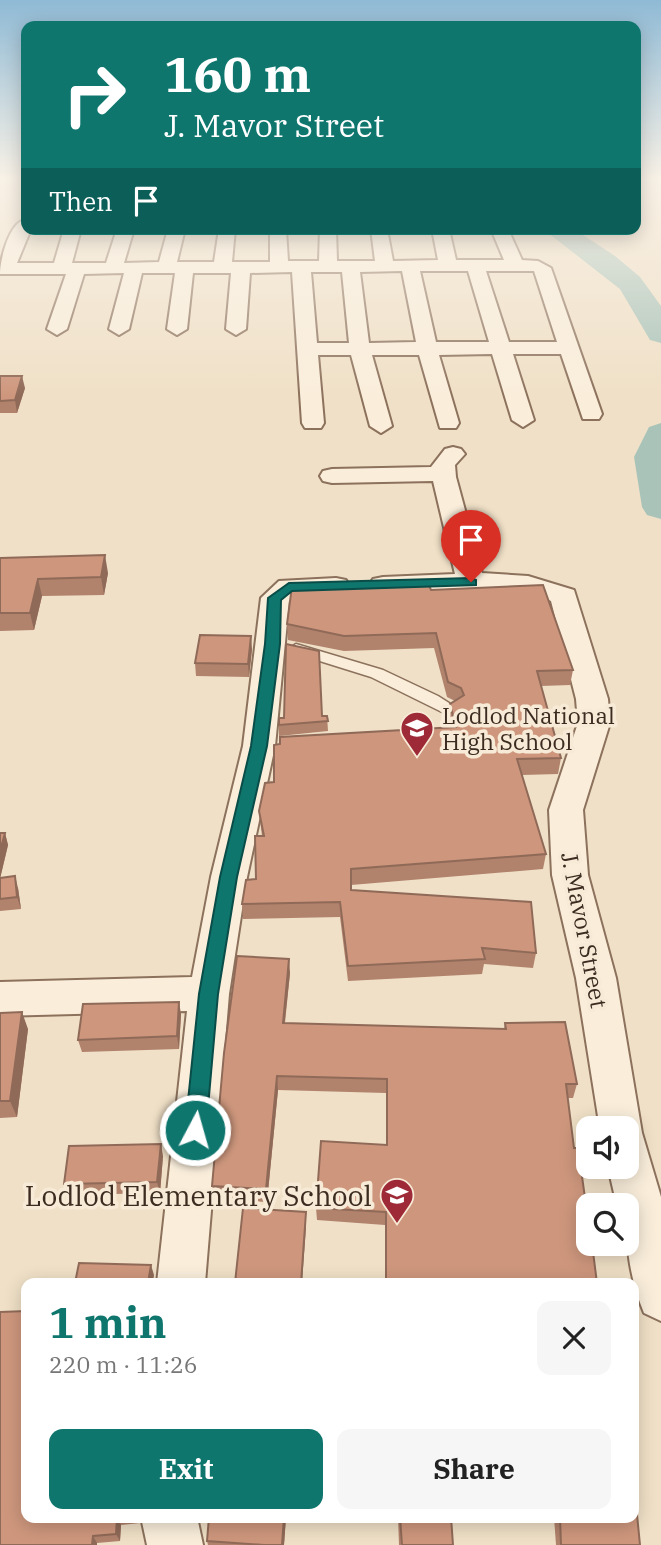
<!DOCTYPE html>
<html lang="en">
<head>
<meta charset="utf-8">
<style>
	:root { --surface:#fff; --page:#f6f6f6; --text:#222; --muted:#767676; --accent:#0f766e }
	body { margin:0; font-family:"IBM Plex Serif",serif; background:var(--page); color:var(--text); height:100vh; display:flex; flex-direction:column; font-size:26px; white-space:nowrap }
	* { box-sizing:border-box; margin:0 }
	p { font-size:23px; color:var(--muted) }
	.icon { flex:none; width:38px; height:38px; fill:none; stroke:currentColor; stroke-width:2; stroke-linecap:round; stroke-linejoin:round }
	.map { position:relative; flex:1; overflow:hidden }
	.drawer { position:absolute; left:21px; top:1278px; width:618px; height:245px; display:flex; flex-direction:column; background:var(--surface); border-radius:14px; box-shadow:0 4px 18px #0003 }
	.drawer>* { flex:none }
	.banner { position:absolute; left:21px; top:21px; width:620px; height:214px; border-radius:14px; box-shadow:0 4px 18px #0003; background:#0f766e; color:#fff; overflow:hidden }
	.tools { position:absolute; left:576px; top:1116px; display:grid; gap:14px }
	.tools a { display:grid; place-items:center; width:63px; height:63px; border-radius:14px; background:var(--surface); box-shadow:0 4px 18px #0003; font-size:35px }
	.pin { position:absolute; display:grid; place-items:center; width:60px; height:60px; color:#fff; margin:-72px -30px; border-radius:50% 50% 50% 0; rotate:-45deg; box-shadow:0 0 7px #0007 }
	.pin .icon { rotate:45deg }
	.me { position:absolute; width:77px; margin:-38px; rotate:6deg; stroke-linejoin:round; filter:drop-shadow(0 0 5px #0008) }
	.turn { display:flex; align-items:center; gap:24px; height:147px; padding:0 28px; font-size:32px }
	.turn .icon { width:91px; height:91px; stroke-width:2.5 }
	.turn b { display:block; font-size:49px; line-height:60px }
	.then { display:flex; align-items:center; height:66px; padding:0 28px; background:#0003; gap:14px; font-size:26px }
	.round { display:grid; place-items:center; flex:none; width:74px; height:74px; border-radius:14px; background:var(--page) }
	.headline { display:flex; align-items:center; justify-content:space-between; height:119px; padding:0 28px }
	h1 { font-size:42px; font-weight:700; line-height:52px; color:var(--accent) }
	.primary-button { display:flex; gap:14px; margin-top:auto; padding:14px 28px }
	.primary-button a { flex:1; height:80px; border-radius:14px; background:var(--accent); color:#fff; font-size:28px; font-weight:700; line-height:80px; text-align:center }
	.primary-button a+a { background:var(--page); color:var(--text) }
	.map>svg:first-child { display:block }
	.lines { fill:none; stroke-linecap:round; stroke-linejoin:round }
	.river { fill:#a9c3b9; fill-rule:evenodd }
	.lane-casing { stroke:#8c715c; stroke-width:3 }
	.street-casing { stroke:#8c715c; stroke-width:4 }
	.lane { fill:#faeedb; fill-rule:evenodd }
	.street { fill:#faeedb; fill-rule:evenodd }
	.wall { fill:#b1826c }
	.shaded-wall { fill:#906a58 }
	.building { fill:#ce977d; stroke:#906a58; stroke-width:2 }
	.route { fill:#0f766e; stroke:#0a4d48; stroke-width:2 }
	.labels { text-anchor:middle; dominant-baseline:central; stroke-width:7; stroke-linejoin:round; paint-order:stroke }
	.poi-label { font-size:23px; fill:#3c2b20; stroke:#f7ebd7; text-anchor:start }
	.street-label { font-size:23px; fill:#3c2b20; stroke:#f7ebd7 }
	.near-poi-label { font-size:28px; fill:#3c2b20; stroke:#f7ebd7; text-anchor:end }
</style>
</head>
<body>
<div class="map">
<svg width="661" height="1545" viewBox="0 0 661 1545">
	<rect width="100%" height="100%" fill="#f0e0c7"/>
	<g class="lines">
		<g class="river">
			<path d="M543,229H574L615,256L640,277L661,306V343L650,340L620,289Z"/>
			<path d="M661,423V519L647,515L642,507L634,457L649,427Z"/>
		</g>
		<defs>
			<path id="lane" d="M296,644L383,670L438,696L460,710L452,716L446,714L371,677L291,652L288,649Z"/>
			<g id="street">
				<path d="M24,220L26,229H31L17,263H54L64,229H81L72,263H106L117,229H134L124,263L159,262L168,229H185L177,262H214L219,229H235L232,262H270V229H286L288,261H319L320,229H336L337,261H375L371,229H387L393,261L438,260L432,229H449L456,260H504L491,229H508L522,260L538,261L551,268L602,414L599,419H583L561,354H513L534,420L523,427L512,420L492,354L439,355L459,423L456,428H440L419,355H372L392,426L381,433L370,426L351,355H318L324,423L321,428H305L302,423L292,272L250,273L246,329L236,335L226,329L231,273H193L187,329L177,335L167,329L175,273H142L129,329L119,335L109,329L124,273L84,274L67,329L57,335L47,329L66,274H0C0,260 9,224 24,220ZM402,271L416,342L369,343L360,272ZM420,271H468L489,342H436ZM486,271H534L557,342H509ZM311,272H342L349,343H317Z"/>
				<path d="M453,447L461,449L465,454L455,465L456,477L482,573L528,576L574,590L608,699L610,723L583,810L588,875L616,978L642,1133L661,1197V1321L644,1313C629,1277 626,1244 626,1206H617L608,1167H626V1129H600L576,978L552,875L549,810L578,723L576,699L551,601C506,579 432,591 383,593L373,591L369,585L373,579L383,577L455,574L433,481L332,483L323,481L320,476L323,471L332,469L431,467L445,449Z"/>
				<path d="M336,578L346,580L350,586L346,592L296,595L289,601L275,746L247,877L229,994L205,1283H157L187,1011L0,1016V982L192,977L211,877L243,746L261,598L279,581Z"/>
				<path d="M141,1517H197L203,1545H147Z"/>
			</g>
		</defs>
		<use href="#lane" class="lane-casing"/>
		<use href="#street" class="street-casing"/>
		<use href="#lane" class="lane"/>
		<use href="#street" class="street"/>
	</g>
	<g class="wall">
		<path d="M0,376L25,388L17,413H0Z"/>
		<path d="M0,558L108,573L104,595L42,596L34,630L0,631Z"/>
		<path d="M431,590L573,670L570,685L541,686L561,758L558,774L522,775L546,854L543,869L351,885V890L536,953L533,968L484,964L482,974L348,981L340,917L243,919L242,904L256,879L262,836L259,811L274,782L450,728L448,720L450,704L455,701L447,697L434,648L344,651L288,640L287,624Z"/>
		<path d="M252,649L249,677L196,676L195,663Z"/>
		<path d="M327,716L328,731L279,736V718Z"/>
		<path d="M0,833H5L8,845L0,878L18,888L21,909L0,911Z"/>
		<path d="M290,973L285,1023L504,1029L505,1023L577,1084L573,1098H567L574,1148L597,1283H385V1225L317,1220L316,1208L386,1145V1093L278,1090L267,1202L215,1199L212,1186Z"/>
		<path d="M0,1013L28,1029L17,1117L0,1118Z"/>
		<path d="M181,1014L179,1049L82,1052L78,1040Z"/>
		<path d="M163,1156L160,1193L68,1195L64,1184Z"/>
		<path d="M26,1517H140V1523L121,1525L120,1541L97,1543V1545H0Z"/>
		<path d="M209,1517H286L284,1545H208L207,1541Z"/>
		<path d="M398,1517H451L453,1545H399Z"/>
		<path d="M554,1517H634L640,1545H556Z"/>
	</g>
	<g class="shaded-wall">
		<path d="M22,376L25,388L17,413L15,400Z"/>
		<path d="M105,555L108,573L104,595L101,577Z"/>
		<path d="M38,579L42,596L34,630L30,613Z"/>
		<path d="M251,636L252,649L249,677L248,664Z"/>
		<path d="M5,833L8,845L0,879V851Z"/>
		<path d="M15,876L18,888L21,909L17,897Z"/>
		<path d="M289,959L290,973L283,1037V1023Z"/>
		<path d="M179,1002L181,1014L179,1049L177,1036Z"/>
		<path d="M22,1012L28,1029L17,1117L10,1101Z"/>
		<path d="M277,1076L278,1090L267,1202L266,1189Z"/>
		<path d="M161,1144L163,1156L160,1193L157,1182Z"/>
		<path d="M306,1212V1227L302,1283H301Z"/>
		<path d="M151,1265L154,1275L153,1283H148Z"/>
		<path d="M284,1517H286L284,1545H282Z"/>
		<path d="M117,1518L121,1525L120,1541L116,1534Z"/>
		<path d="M93,1536L97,1543V1545H92Z"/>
	</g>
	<g class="building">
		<path d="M0,376H22L15,400L0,401Z"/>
		<path d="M105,555L101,577L38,579L30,613H0V558Z"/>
		<path d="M428,583L431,590L543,585L573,670L537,671L561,758L517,759L546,854L351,869V890L531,902L536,953L482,948L485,959L348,966L340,902L242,904L246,880L256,879L255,836H264L259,811L265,783L274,782V745L280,744V737L456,727L450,704L464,695L461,688L448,682L436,633L344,636L287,624L292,586Z"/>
		<path d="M200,635L251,636L248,664L195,663Z"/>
		<path d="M286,644L319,651L322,716H327L328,721L279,725V718H284Z"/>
		<path d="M0,833H5L0,851Z"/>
		<path d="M15,876L17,897L0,899V878Z"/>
		<path d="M237,956L289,959L283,1023L506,1029L505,1023L565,1022L577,1084H566L574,1148H578L588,1219V1244H592L597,1283H386V1212L316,1208L321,1141L387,1145V1079L277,1076L266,1189L212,1186L224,1053Z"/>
		<path d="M179,1002L177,1036L78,1040L83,1004Z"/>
		<path d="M22,1012L10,1101H0V1013Z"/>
		<path d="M161,1144L157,1182L64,1184L69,1146Z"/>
		<path d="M243,1208L306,1212L301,1283H235Z"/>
		<path d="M79,1263L151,1265L148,1283H75Z"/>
		<path d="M26,1311V1517H124L117,1518L116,1534L93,1536L92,1545H0V1312Z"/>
		<path d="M634,1484L640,1545H561L560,1517H634Z"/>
		<path d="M209,1517H284L282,1545H264L207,1541Z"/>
		<path d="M400,1517H451L453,1545H402Z"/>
	</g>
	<linearGradient id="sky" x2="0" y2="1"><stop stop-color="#8fbad5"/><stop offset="0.45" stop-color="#f8f1e6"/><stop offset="1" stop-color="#f8f1e6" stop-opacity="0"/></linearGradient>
	<rect width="661" height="396" fill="url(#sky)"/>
	<path class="route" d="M471,578L476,580V585L292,591L281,600L280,644L267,746L237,877L218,994L206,1130L203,1137L195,1140L188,1137L185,1130L199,994L220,877L251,746L265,644L268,598L289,583Z"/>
	<defs>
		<symbol id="school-pin" viewBox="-11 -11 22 30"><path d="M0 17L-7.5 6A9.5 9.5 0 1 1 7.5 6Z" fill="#9d2a36" stroke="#f7ebd7"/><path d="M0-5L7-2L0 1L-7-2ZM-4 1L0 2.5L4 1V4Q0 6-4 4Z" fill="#fff"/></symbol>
	</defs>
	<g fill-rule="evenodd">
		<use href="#school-pin" x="398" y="709" width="38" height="52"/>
		<use href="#school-pin" x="378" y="1176" width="38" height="52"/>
	</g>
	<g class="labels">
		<g class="poi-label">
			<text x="442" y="715">Lodlod National<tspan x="442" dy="26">High School</tspan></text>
		</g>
		<g class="street-label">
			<text transform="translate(585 930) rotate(79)">J. Mavor Street</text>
		</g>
		<g class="near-poi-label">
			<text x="372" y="1195">Lodlod Elementary School</text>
		</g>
	</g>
</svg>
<div class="tools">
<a><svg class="icon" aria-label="sound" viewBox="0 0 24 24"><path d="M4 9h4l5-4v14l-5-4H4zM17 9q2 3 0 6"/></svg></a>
<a><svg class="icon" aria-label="search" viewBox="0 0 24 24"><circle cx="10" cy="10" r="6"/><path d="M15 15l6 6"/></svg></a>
</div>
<div class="pin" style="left:471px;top:582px;background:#d93025"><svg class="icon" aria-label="arrive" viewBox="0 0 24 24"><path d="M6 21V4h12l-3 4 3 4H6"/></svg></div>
<svg class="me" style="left:195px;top:1130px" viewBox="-20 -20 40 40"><circle r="17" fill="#0f766e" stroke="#fff" stroke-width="3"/><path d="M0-11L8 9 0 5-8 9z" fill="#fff"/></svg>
<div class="banner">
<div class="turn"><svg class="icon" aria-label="right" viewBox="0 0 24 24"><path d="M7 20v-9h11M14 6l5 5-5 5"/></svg><div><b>160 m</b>J. Mavor Street</div></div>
<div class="then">Then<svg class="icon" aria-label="arrive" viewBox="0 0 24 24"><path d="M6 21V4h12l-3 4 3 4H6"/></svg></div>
</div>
<section class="drawer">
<div class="headline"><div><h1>1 min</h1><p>220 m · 11:26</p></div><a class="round"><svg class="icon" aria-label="close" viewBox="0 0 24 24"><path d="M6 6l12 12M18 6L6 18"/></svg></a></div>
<div class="primary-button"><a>Exit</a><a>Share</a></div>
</section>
</div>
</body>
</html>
